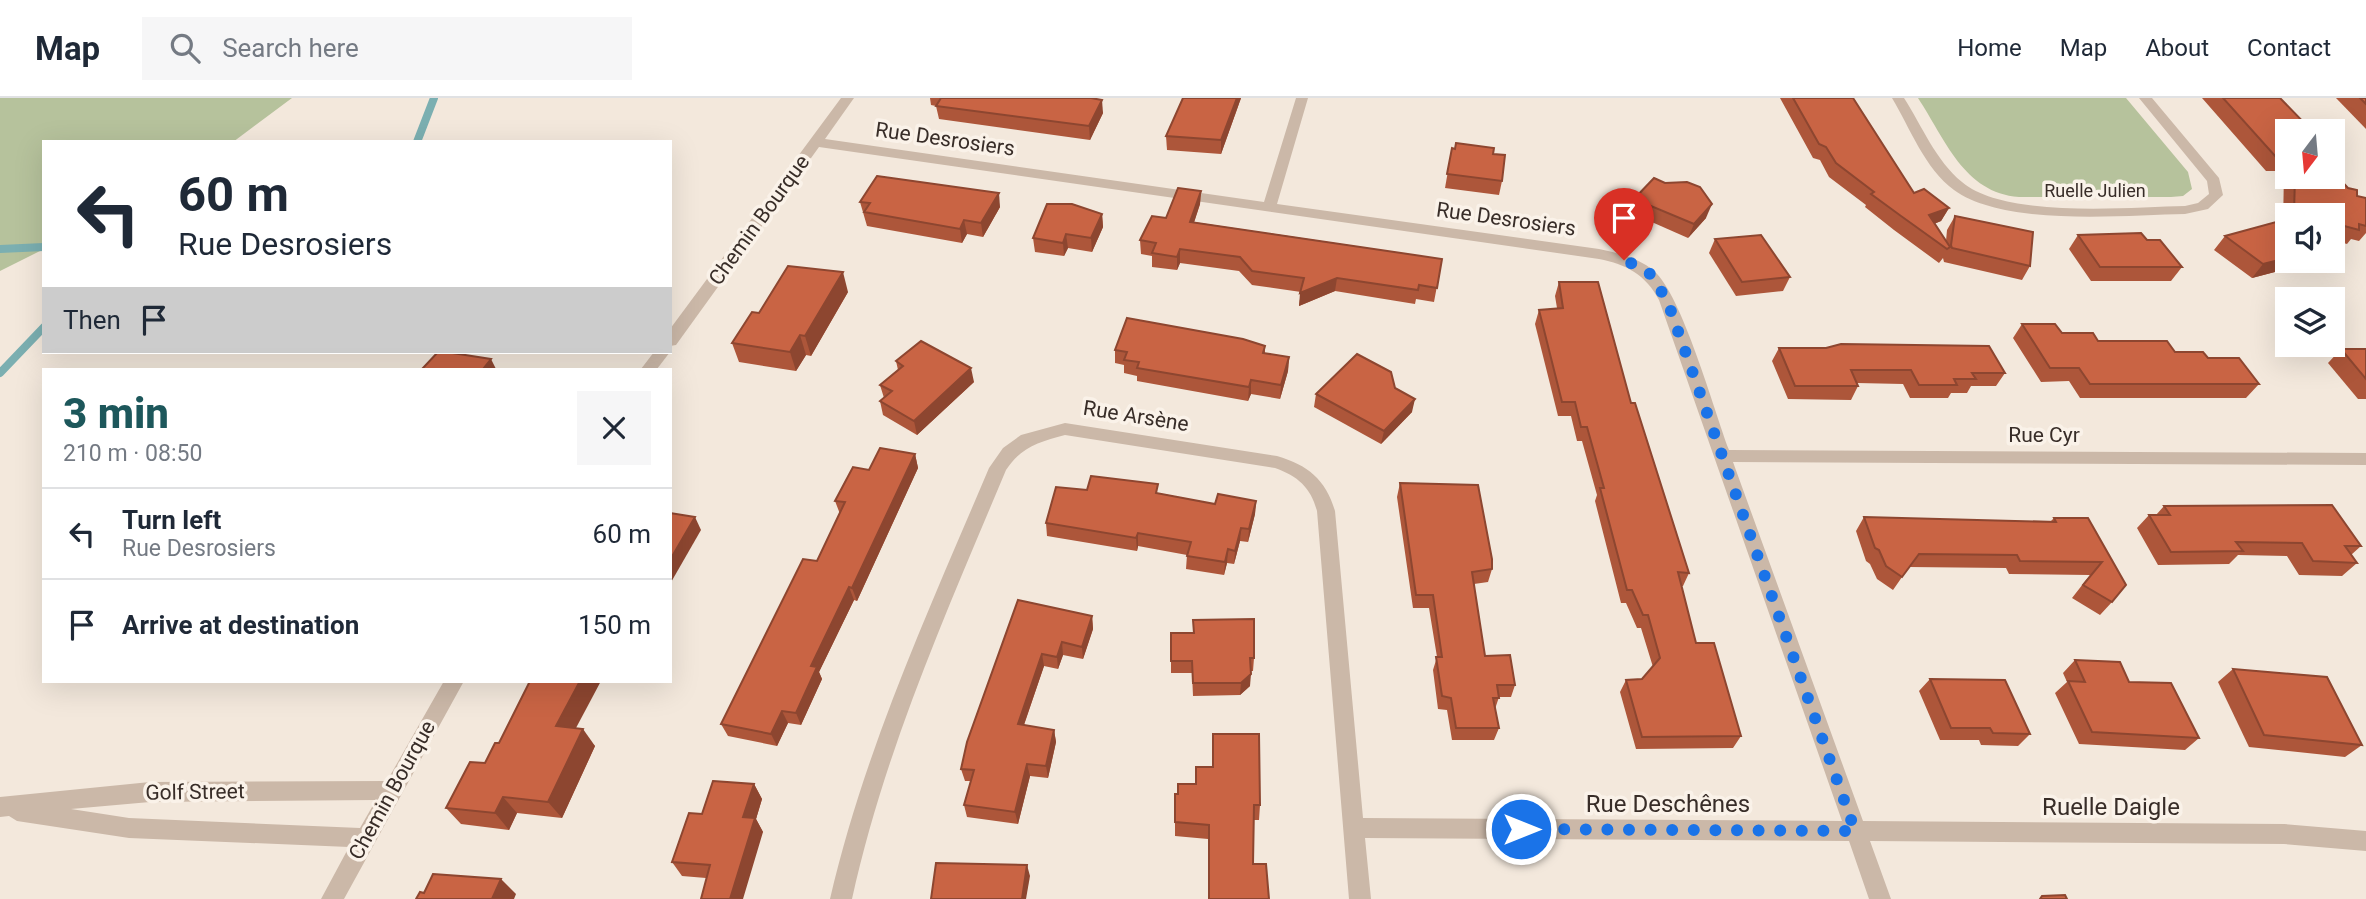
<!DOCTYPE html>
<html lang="en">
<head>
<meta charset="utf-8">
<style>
	:root { --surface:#fff; --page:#f6f6f7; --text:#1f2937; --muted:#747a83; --line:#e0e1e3; --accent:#1d575b }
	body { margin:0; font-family:Roboto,sans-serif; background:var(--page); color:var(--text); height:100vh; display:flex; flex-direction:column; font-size:26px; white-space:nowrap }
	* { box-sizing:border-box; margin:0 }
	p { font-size:23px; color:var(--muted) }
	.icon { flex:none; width:38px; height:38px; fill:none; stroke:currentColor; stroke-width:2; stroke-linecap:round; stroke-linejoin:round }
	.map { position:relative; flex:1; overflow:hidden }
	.panel { position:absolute; left:42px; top:270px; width:630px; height:315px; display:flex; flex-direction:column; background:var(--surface); border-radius:0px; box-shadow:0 7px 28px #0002 }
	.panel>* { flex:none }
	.hud { position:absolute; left:42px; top:42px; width:630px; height:214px; border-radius:0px; box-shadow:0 7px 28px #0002; background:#fff; color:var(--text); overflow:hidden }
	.needle { width:46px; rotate:196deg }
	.fabs { position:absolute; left:2275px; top:21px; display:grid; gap:14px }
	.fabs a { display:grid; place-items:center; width:70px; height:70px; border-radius:0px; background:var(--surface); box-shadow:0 7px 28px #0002; font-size:35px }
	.pin { position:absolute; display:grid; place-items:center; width:60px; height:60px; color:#fff; margin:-72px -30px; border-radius:50% 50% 50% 0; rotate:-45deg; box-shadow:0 0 7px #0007 }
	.pin .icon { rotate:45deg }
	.me { position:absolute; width:77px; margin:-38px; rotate:90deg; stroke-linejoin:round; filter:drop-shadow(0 0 5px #0008) }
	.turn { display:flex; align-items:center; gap:24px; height:147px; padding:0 21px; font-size:32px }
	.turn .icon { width:91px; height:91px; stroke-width:2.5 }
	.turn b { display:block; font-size:49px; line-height:60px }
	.then { display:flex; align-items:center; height:66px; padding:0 21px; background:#0003; gap:14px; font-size:26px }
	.round { display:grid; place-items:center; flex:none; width:74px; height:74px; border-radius:0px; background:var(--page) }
	.overview { display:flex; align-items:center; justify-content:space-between; height:119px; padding:0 21px }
	h1 { font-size:42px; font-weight:800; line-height:52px; color:var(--accent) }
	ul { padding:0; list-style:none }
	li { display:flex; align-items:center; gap:21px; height:91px; padding:0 21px; border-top:2px solid var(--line) }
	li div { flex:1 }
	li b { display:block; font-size:26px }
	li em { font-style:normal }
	header { display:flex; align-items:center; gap:42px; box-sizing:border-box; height:98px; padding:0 35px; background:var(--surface); border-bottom:2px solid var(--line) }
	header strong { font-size:33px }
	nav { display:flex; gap:38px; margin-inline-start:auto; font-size:24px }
	.search { width:490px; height:63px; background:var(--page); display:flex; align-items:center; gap:18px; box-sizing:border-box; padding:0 24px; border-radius:0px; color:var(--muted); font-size:26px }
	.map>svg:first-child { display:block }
	.green { fill:#b6c29c }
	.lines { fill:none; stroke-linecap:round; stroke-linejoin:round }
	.stream { stroke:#7bafb1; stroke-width:8 }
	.minor { fill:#cbb8a8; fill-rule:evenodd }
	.wall { fill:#ad563a }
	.shaded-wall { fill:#8d4630 }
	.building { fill:#c96444; stroke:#8d4630; stroke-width:2 }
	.route { stroke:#1a73e8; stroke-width:12; stroke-dasharray:0 21.6 }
	.labels { text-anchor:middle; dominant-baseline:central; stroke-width:7; stroke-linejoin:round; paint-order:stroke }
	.far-street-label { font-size:18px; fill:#382d28; stroke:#faf2e9 }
	.street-label { font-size:21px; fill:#382d28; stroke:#faf2e9 }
	.near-street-label { font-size:24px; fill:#382d28; stroke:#faf2e9 }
</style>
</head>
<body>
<header>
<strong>Map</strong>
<div class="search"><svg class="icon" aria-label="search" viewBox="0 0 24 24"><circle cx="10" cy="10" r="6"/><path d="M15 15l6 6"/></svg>Search here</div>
<nav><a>Home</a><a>Map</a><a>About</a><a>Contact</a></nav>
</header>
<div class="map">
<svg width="2366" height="801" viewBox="0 0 2366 801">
	<rect width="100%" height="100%" fill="#f3e8dc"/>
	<g class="green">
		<path d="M0,0H292L233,44H44V151L0,173Z"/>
		<path d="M1918,0H2126L2188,74L2192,91L2183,98L2171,99H2019C1964,95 1945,41 1918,0Z"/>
	</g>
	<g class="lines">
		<g class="stream">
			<path d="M417,44L434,0"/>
			<path d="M0,151L44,149"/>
			<path d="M0,275L44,229"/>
		</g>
		<g class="minor">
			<path d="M841,0H854L825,41L1264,104L1296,0H1308L1277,106L1599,151C1618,155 1639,160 1654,173C1682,197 1714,312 1729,352L2366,355V367L1733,364L1863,723L2284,726L2366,733V753L2284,746L1870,743L1891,801H1869L1849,743L1365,740L1371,801H1349L1317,413C1311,390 1298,378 1275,370L1065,337C1039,344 1021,349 1006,372C947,513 885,651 852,801H830C865,650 929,512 989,370L1003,350L1021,337L1065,325L1277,358C1308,367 1326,382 1335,413L1363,720L1842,723L1659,202C1646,177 1626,166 1599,161L819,49L676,247L670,248V231Z"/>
			<path d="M1892,0H1904C1922,28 1936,63 1962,84C2006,121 2129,109 2185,108L2198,105L2209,96L2207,83L2139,0H2152L2219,80L2223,97L2208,111L2185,116C2124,117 2005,129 1954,92C1925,71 1910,30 1892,0Z"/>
			<path d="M654,254H670L657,271H641Z"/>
			<path d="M444,583H464L344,801H321L349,749L129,740L17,723L9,718L0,719V699L150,684L387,683ZM376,702L360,730L129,720L71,711L150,704Z"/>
		</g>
	</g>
	<g class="wall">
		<path d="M930,0H1091L1103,15L1090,42L939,21L936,8L931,7Z"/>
		<path d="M1183,0H1241L1221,56L1167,52L1166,38Z"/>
		<path d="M1780,0H1853L1914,95L1949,110L1941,123L1934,126L1946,143L1947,132L1955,118L2030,168L2022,182L1944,164L1943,160L1939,165L1894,132L1865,109L1866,107L1829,79L1820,62L1813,60Z"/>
		<path d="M2202,0H2280L2287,33V79H2333L2357,98L2366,100V135L2359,143L2351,141L2347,146L2333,142V117H2287V130L2283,128L2284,73H2266Z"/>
		<path d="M2336,0H2366V31Z"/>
		<path d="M1452,50L1493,56L1502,83L1499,97L1445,90Z"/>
		<path d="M1201,93L1200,106L1194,124L1442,161L1434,204L1416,201L1415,206L1335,193L1299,208L1301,194L1252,187L1239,173L1180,165L1177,172L1152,169V158L1141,156L1140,142Z"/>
		<path d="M1634,101L1706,120L1688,140L1629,114Z"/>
		<path d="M860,104L1000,109L983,139L967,136L962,145L867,128Z"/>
		<path d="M1102,116L1103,129L1092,154L1068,150L1064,158L1035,154L1033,140Z"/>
		<path d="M2078,137L2182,169L2171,183H2091L2069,151Z"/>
		<path d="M2225,138L2287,163H2308L2305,166L2252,180L2214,152Z"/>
		<path d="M1715,141L1790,179L1783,193L1736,198L1709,155Z"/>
		<path d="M1559,184L1631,305L1689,475L1683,488H1681L1696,545L1741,638L1733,650L1636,651L1620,594L1626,582L1642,581L1653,569L1641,530H1637L1626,505H1621L1595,403L1597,397L1582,343H1577L1571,318H1558L1535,226L1539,212L1557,210L1555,198Z"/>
		<path d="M848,194L811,258L806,257L796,273L739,264L732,245L759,215Z"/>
		<path d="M2022,226L2098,243L2175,254L2208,260L2259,286L2246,300H2080L2069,283L2041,284L2013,240Z"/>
		<path d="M1265,248V255L1289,259L1288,273L1280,301L1251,296L1248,303L1137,283V278L1124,275V267L1115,265V252Z"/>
		<path d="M1779,250L2005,275L1996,288H1971L1967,295H1951L1948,300H1910L1903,286L1857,285L1858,288L1851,302L1788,301L1772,263Z"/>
		<path d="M2341,251H2366V301H2358L2328,265Z"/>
		<path d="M896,263L974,284L917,337L883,317L880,303L884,300L880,287L898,272Z"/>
		<path d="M1316,296L1412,314L1381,346L1314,309Z"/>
		<path d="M915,356L918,370L857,503L854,502L819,574L822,581L801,627L788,625L777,648L728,638L721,626L817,463L840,416L835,403L869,372Z"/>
		<path d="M1400,385L1492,471L1488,484L1474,486L1485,558L1515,587L1511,599H1499L1495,611L1499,630L1494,642H1452L1447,612L1438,611L1433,572L1437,559L1429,510H1413L1397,399Z"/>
		<path d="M1087,392L1158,395L1215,406L1256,403L1255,416L1248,444L1240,443L1234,466L1227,465L1224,477L1186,471L1187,457L1138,448L1137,453L1047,438L1046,425Z"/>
		<path d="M2164,408L2361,448L2351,457L2357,465L2342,478L2299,477L2287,458L2238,457L2229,466L2158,467L2137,430L2149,417H2156Z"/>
		<path d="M1864,419L2050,424L2054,420H2088L2112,504L2100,517L2072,500L2090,477L2009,476L2006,470L1909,469L1893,492L1877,481L1870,466L1866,463L1856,433Z"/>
		<path d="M1018,502L1092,518L1093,531L1083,561L1063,557L1058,571L1044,568L1024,627L1054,632L1056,644L1048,680L1030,678L1018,726L967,719L964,707L971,683H965L961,671Z"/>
		<path d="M1171,535L1254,560L1253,573H1250V588L1240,597L1193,598L1192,575H1171Z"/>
		<path d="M2075,562L2129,584L2199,640L2185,652L2079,646L2055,595L2067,584L2063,575Z"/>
		<path d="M2233,571L2362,647L2345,659L2249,649L2218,584Z"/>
		<path d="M1930,581L2030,636L2018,648L1981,647L1979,642H1940L1919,593Z"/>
		<path d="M576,630L595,648L562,720L517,715L509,732L461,726L446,710L485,665L499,645Z"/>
		<path d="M1213,636L1260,707L1259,722H1254L1253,766L1269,801H1209L1208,741L1175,738V696H1178L1196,686L1213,669Z"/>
		<path d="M754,686L762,701L756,721L763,734L706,780L682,778L672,764L702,716Z"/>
	</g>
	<g class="shaded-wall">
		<path d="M1237,0H1241L1221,56V42Z"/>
		<path d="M1102,2L1103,15L1090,42L1089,28Z"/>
		<path d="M1201,93L1200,106L1190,137V124Z"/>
		<path d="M999,95L1000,109L983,139L981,125Z"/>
		<path d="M1712,106L1706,120L1688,140L1694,126Z"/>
		<path d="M1949,110L1941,123L1921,131L1929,117Z"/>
		<path d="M1102,116L1103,129L1092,154L1091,140Z"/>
		<path d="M964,122L967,136L962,145L960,131Z"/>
		<path d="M1066,136L1068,150L1064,158L1063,145Z"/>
		<path d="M1180,151V165L1177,172V159Z"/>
		<path d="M2287,160V163H2308L2305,166L2252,180L2263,166Z"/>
		<path d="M843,174L848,194L811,258L805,238Z"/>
		<path d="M1337,180L1335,193L1299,208L1300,195Z"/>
		<path d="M800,237L806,257L796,273L790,254Z"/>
		<path d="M1289,259L1288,273L1280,301L1281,287Z"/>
		<path d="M491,261L496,271H483Z"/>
		<path d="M971,270L974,284L917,337L914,323Z"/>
		<path d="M1251,282V296L1248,303L1249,289Z"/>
		<path d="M1415,301L1412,314L1381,346L1384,333Z"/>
		<path d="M915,356L918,370L857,503L852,490Z"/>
		<path d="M1256,403L1255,416L1248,444L1249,431Z"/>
		<path d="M695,419L701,432L670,486V462Z"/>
		<path d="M1241,430L1240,443L1234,466L1235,453Z"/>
		<path d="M1138,435V448L1137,453L1136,440Z"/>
		<path d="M1228,451L1227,465L1224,477L1225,464Z"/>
		<path d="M849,489L854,502L819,574L822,581L801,627L796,615L811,568Z"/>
		<path d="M1092,518L1093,531L1083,561L1082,549Z"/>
		<path d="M1062,544L1063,557L1058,571L1057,559Z"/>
		<path d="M1042,556L1044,568L1020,638L1018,626Z"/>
		<path d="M1251,576L1250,588L1240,597L1241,585Z"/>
		<path d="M580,583H601L568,645L556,628Z"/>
		<path d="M782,613L788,625L777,648L771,636Z"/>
		<path d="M583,631L595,648L562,720L548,704Z"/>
		<path d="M1054,632L1056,644L1048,680L1046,668Z"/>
		<path d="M1027,666L1030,678L1018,726L1015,714Z"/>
		<path d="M754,686L762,701L756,721L763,734L743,801H730L743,719Z"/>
		<path d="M503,699L517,715L509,732L495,715Z"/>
		<path d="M1027,767L1030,778L1026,801H1022Z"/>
		<path d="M501,781L516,796L514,801H492Z"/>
	</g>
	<g class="building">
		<path d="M941,0H1091L1102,2L1089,28L936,8Z"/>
		<path d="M1183,0H1237L1221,42L1166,38Z"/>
		<path d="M1793,0H1853L1914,95L1924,91L1949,110L1929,117L1950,149L1947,151L1901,118L1871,96L1874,94L1836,65L1826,49L1819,46Z"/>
		<path d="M2223,0H2280L2312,33H2287V59H2276Z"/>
		<path d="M2360,0H2366V6Z"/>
		<path d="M1456,45L1494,50L1493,56L1505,57L1502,83L1447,76L1452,50L1455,51Z"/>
		<path d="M2333,74L2348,90L2357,92V98L2366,100V128L2359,126V132L2333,125V117H2304L2294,115L2295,79H2333Z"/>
		<path d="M877,78L999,95L981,125L964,122L960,131L864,114L870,105L860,104Z"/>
		<path d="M1654,80L1665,85L1687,84L1700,89L1712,106L1694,126L1634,101Z"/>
		<path d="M1178,90L1201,93L1190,124L1442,161L1437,190L1419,187L1418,192L1337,180L1300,195L1304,180L1252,173L1240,159L1180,151L1177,159L1152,155L1156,145L1140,142L1152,118L1166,120Z"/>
		<path d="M1047,106H1072L1102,116L1091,140L1066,136L1063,145L1033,140Z"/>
		<path d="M1955,118L2033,134L2030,168L1952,150L1951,147Z"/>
		<path d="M2276,124L2287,131V160L2263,166L2225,138Z"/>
		<path d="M2141,135L2147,142H2160L2182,169H2100L2078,137Z"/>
		<path d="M1761,137L1790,179L1742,184L1715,141Z"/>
		<path d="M788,168L843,174L805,238L800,237L790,254L732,245L752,214L759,215Z"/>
		<path d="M1559,184H1598L1631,305H1635L1689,475L1678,474L1696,545H1714L1741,638L1642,639L1626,582L1642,581L1660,560L1648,517H1643L1632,492H1627L1600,390H1604L1587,329H1581L1575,304H1562L1539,212L1563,210Z"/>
		<path d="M1127,220L1243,241L1265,248L1263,255L1289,259L1281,287L1251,282L1249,289L1137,270L1139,264L1124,262L1127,254L1115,252Z"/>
		<path d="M2022,226H2055L2062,235H2093L2098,243H2167L2175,254H2203L2208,260H2239L2259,286H2090L2079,270H2050Z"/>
		<path d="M921,243L971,270L914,323L880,303L892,293L880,287L903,268L896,263Z"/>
		<path d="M1841,246L1989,248L2005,275H1972L1976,281H1954L1957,287H1919L1911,272H1851L1858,288H1795L1779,250H1826Z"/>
		<path d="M2341,251H2366V281Z"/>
		<path d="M438,254H446L491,261L483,271H422Z"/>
		<path d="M1357,256L1391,274L1395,290L1415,301L1384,333L1316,296Z"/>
		<path d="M880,350L915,356L852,490L849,489L811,568L817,569L796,615L782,613L771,636L721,626L803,461L817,463L845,404L835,403L853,369L869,372Z"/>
		<path d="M1091,378L1158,386L1156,395L1215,406L1218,396L1256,403L1249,431L1241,430L1235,453L1228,451L1225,464L1187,458L1191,444L1138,435L1136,440L1046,425L1056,389L1087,392Z"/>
		<path d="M1400,385L1478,387L1492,461V471L1472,474L1485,558L1510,557L1515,587H1497L1499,600H1493L1499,630H1456L1451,600L1442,598L1436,559H1442L1433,497H1416Z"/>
		<path d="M2332,407L2361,448H2345L2357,465L2313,463L2302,445L2236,444L2243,453L2171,454L2149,417H2170L2164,408Z"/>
		<path d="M670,415L695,419L670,462Z"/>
		<path d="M1864,419L2056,424L2054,420H2088L2126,487L2112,504L2083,487L2102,464L2020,463L2017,457L1919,456L1902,479L1886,468L1879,452L1875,450Z"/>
		<path d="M1018,502L1092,518L1082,549L1062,544L1057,559L1042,556L1018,626L1054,632L1046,668L1027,666L1015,714L964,707L974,672L961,671L967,644Z"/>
		<path d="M1254,521V560H1250L1251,576L1241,585H1193L1192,563H1171V535H1194L1193,522Z"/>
		<path d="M2075,562L2120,564L2129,584L2171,585L2199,640L2092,634L2068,583L2085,584Z"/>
		<path d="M2233,571L2327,579L2362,647L2264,637Z"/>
		<path d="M1930,581L2005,582L2030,636L1993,635L1990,630H1951Z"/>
		<path d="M530,583H580L556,628L583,631L548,704L503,699L495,715L446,710L470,664L485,665L495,645H499Z"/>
		<path d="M1213,636H1259L1260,707H1254L1253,766H1266L1269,801H1209V727L1175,724V696H1178V686H1196V669H1213Z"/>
		<path d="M713,683L754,686L743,719L755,720L730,801H701L710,767L672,764L689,715L702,716Z"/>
		<path d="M936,765L1027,767L1022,801H931Z"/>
		<path d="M433,776L501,781L492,801H416L420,794L424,795Z"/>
		<path d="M2065,797L2067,801H2040L2042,798Z"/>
	</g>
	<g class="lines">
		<path class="route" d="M1521,731L1855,733L1667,202L1648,173L1624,162"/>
	</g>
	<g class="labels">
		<g class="far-street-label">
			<text x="2095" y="92">Ruelle Julien</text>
		</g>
		<g class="street-label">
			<text transform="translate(945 41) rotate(8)">Rue Desrosiers</text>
			<text transform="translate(1506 121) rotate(8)">Rue Desrosiers</text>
			<text transform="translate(759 122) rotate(-54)">Chemin Bourque</text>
			<text transform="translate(1136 318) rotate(9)">Rue Arsène</text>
			<text x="2044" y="337">Rue Cyr</text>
			<text transform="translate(392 692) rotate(-61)">Chemin Bourque</text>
			<text transform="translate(195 694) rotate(-1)">Golf Street</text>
		</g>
		<g class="near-street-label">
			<text x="1668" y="706">Rue Deschênes</text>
			<text x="2111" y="709">Ruelle Daigle</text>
		</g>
	</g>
</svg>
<div class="fabs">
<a><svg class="needle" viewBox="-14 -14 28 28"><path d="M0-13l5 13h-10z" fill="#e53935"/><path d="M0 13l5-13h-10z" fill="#747a83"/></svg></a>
<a><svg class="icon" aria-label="sound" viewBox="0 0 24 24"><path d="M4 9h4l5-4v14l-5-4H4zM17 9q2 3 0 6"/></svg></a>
<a><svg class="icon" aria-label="layers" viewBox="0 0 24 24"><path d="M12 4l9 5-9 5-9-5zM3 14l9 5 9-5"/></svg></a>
</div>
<div class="pin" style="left:1624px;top:162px;background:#d93025"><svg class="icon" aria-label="arrive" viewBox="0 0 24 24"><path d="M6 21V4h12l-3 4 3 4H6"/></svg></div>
<svg class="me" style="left:1521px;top:731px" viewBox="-20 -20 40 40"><circle r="17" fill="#1a73e8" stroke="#fff" stroke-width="3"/><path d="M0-11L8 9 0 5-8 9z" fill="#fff"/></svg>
<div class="hud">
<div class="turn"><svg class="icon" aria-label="left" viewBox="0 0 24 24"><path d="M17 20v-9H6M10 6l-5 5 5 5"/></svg><div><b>60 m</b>Rue Desrosiers</div></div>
<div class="then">Then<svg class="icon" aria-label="arrive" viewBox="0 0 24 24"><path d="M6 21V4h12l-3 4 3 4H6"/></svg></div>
</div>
<section class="panel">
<div class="overview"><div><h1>3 min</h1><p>210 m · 08:50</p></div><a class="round"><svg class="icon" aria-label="close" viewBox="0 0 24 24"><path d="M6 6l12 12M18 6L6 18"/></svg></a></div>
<ul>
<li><svg class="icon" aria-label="left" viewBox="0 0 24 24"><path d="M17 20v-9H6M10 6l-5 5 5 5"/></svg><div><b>Turn left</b><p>Rue Desrosiers</p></div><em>60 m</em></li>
<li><svg class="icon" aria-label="arrive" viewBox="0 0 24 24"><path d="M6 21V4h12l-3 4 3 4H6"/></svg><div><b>Arrive at destination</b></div><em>150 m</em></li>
</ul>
</section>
</div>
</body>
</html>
